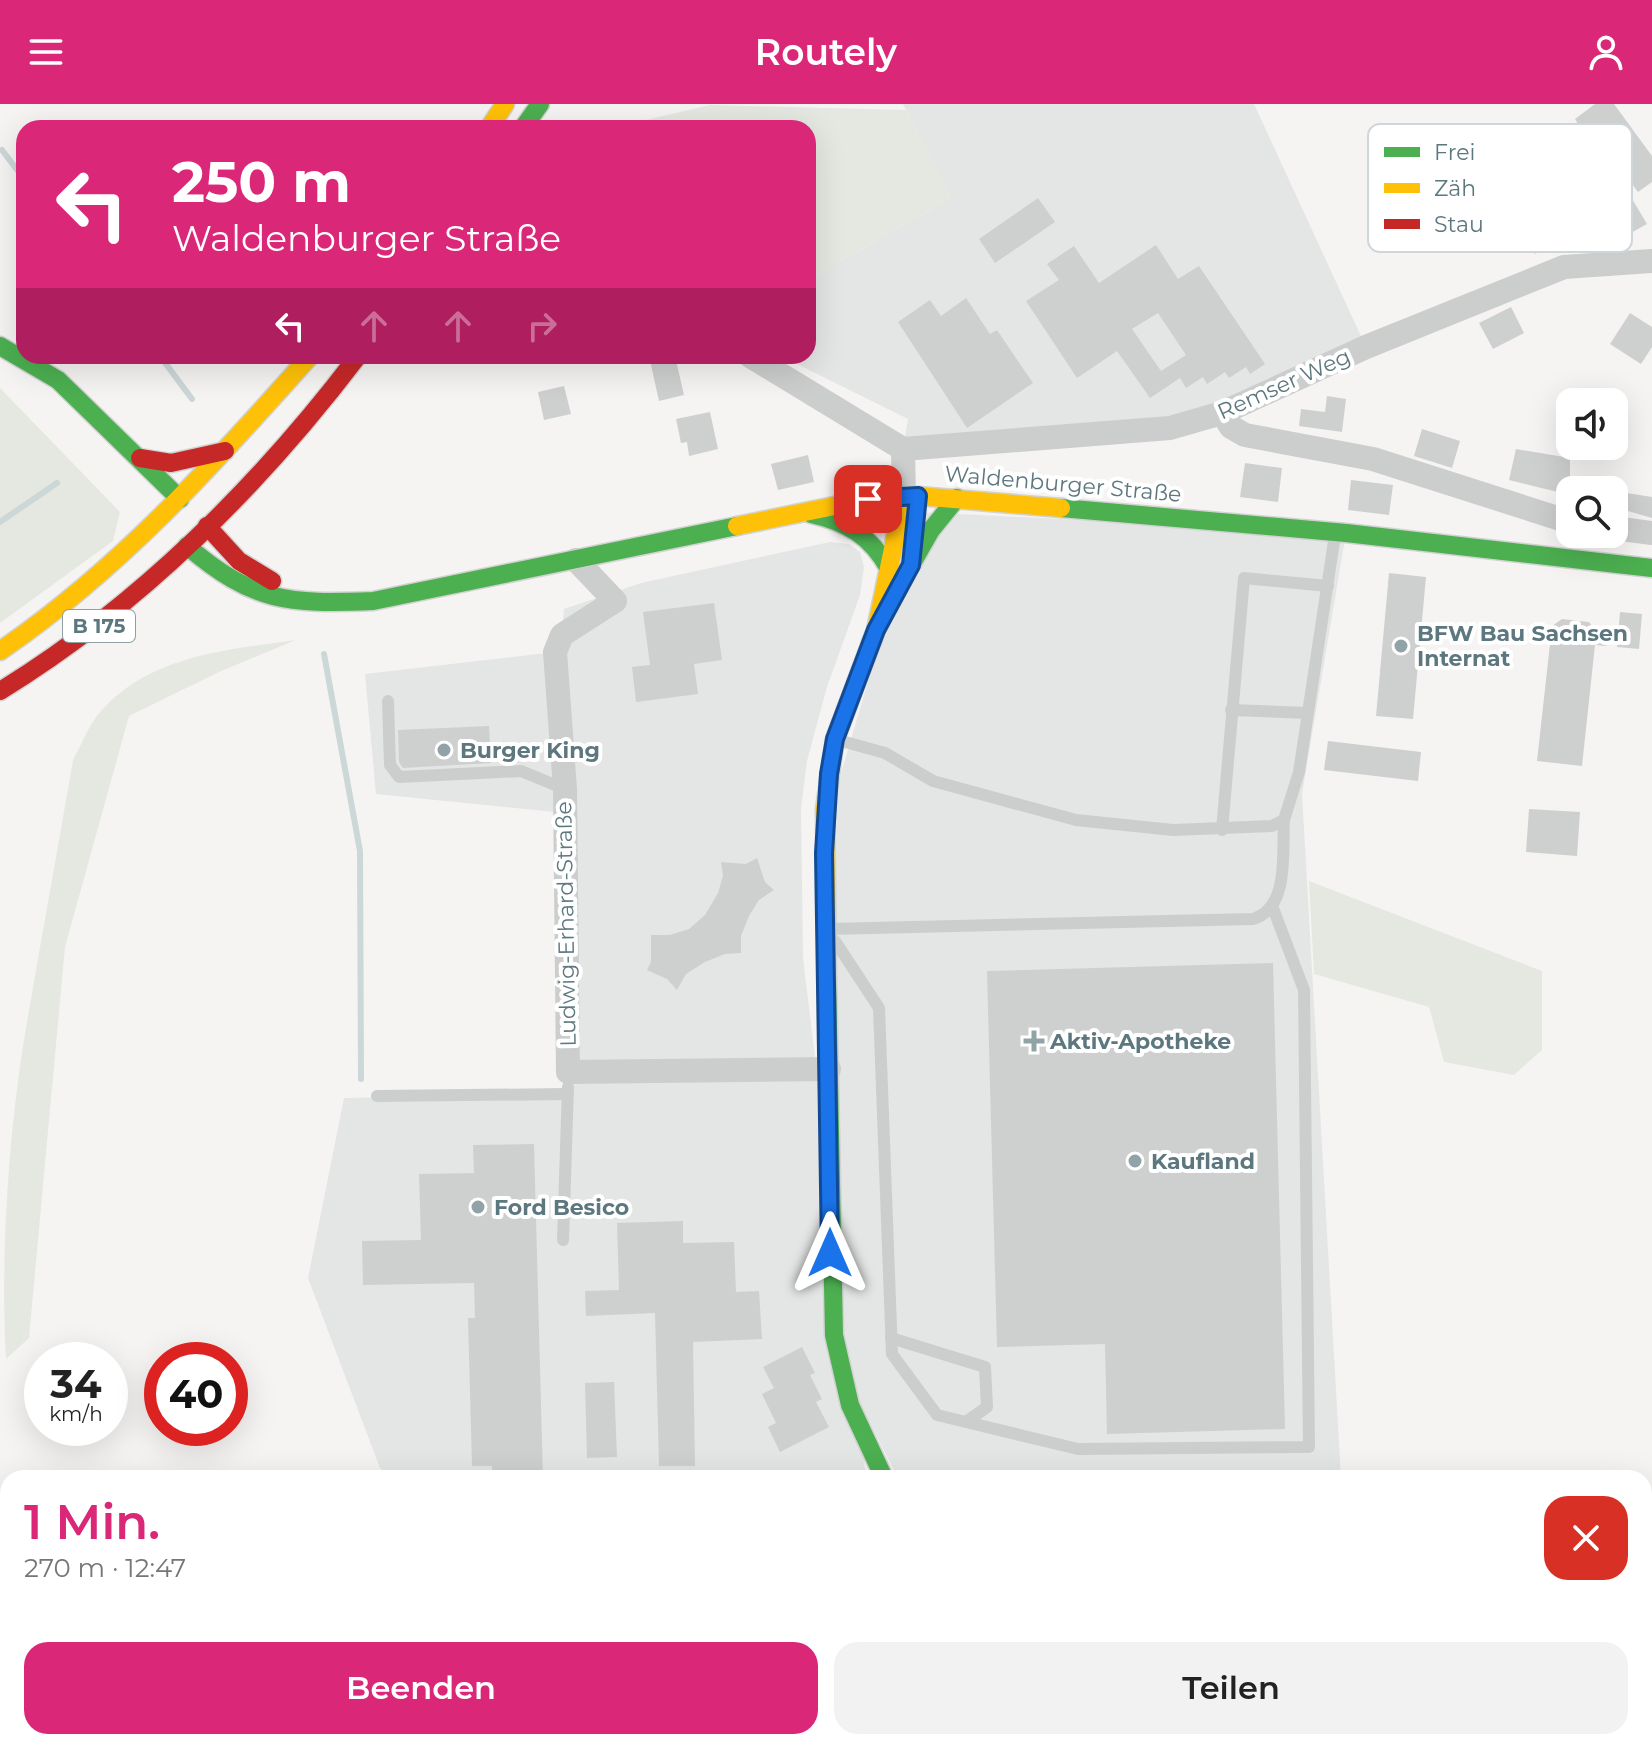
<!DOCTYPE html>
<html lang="de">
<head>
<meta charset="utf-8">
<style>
	:root { --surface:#fff; --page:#f2f2f2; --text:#222; --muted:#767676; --accent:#db2777 }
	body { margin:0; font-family:Montserrat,sans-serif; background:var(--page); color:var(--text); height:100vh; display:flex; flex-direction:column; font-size:30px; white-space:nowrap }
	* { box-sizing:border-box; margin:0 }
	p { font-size:26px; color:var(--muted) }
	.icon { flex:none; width:44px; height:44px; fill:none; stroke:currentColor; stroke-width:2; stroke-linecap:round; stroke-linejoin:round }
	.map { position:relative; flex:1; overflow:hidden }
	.drawer { position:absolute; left:0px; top:1366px; width:1652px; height:280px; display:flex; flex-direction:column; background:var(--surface); border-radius:24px 24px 0 0; box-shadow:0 8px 32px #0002 }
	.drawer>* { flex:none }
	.hud { position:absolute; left:16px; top:16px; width:800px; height:244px; border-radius:24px; box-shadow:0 8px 32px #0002; background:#db2777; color:#fff; overflow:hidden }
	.buttons { position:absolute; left:1556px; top:284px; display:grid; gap:16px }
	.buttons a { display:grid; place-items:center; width:72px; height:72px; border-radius:16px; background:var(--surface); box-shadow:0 8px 32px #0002; font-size:40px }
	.speed { position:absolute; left:24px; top:1238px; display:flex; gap:16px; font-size:40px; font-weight:700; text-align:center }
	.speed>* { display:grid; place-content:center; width:104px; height:104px; border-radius:50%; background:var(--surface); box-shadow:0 8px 32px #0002; line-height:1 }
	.speed small { font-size:20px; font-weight:400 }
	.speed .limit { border:12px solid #d22; background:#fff; color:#111 }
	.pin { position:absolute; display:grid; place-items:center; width:68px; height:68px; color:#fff; margin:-34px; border-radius:16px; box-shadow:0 4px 12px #0006 }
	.me { position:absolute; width:88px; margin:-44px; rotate:0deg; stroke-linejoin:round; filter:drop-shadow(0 0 6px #0008) }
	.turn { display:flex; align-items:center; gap:28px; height:168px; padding:0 24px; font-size:36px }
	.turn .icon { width:104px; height:104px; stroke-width:2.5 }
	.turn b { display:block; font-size:56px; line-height:68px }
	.lanes { display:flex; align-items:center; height:76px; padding:0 24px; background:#0003; justify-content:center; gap:40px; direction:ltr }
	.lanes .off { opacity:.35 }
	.round { display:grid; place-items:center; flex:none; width:84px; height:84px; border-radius:24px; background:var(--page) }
	.head { display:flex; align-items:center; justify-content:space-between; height:136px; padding:0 24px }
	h1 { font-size:48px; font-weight:600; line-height:60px; color:var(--accent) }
	.primary-button { display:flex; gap:16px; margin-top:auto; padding:16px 24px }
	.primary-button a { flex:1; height:92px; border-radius:24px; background:var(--accent); color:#fff; font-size:32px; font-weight:600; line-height:92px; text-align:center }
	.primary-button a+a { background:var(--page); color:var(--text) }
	header { display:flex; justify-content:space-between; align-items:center; height:104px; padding:0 24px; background:var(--accent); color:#fff; font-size:36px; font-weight:600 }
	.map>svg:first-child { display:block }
	.built { fill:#e4e5e5 }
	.green { fill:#e5e8e0 }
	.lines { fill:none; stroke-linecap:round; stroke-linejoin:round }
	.stream { stroke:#ccd7d7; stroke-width:6 }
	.building { fill:#ced0d0; fill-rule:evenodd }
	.fast-casing { stroke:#d1d2d2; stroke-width:21 }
	.slow-casing { stroke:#d1d2d2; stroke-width:21 }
	.jam-casing { stroke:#d1d2d2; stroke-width:21 }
	.lane { stroke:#cccecd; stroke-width:12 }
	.street { stroke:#cccecd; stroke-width:24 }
	.fast { stroke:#4caf50; stroke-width:18 }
	.slow { stroke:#ffc107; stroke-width:18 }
	.jam { stroke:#c62828; stroke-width:18 }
	.route-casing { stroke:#114b97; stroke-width:20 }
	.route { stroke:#1a73e8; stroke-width:14 }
	.poi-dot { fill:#92a3a7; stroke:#fff; stroke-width:3 }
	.labels { text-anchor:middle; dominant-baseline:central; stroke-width:8; stroke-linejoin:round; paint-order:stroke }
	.shield { fill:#fff; stroke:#8ea0a5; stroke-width:2 }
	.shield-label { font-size:20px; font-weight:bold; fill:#5d777f }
	.street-label { font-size:22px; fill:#5d777f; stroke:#fff }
	.poi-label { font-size:22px; font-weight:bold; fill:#5d777f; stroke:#fff; text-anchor:start }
	.key { fill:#fff; stroke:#ced6d9; stroke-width:2 }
	.key-label { font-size:22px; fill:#5d777f }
</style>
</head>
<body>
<header><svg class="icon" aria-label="menu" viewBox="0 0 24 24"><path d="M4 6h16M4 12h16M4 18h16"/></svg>Routely<svg class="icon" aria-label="person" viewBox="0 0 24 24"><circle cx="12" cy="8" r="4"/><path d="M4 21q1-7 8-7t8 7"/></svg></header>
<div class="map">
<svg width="1652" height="1646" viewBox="0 0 1652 1646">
	<rect width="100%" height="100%" fill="#f5f4f2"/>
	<g class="built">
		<path d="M903,0H1254L1366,243L1222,309L903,345L908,315L781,252H808V176L951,94Z"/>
		<path d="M918,408L1346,429L1302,690L1341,1374H898L858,1296L843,1230L824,727Z"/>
		<path d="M830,438L849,440L860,448L864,463L860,491L827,583L807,657L801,705L803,854L866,1374H392L380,1364L308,1174L344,994L567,990L565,709L376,690L365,570L555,548L562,531L564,505L641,479Z"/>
	</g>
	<g class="green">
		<path d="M710,1L906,6L951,94L808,176V24H611Z"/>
		<path d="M0,284L120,408L113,437L0,519Z"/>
		<path d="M296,536L219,568L129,612L65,843L29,1234L6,1255C0,1154 9,1020 27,918C42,831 58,743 73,656C82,640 89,620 101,607C151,551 227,546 296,536Z"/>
		<path d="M1309,777L1542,867V946L1514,971L1444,958L1429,903L1314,870Z"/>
		<path d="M341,1638H866L865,1646H336Z"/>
	</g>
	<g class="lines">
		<g class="stream">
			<path d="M2,46L24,75"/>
			<path d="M160,252L192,295"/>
			<path d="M0,418L57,379"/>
			<path d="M324,550L360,747L361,975"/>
		</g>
	</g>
	<g class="building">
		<path d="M1595,0H1614L1652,52V78L1638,88L1596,31L1533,66L1524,50L1578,20L1575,15Z"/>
		<path d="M1536,70L1570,130L1535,150L1520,123L1532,116L1513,83Z"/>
		<path d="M1631,93L1647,120L1602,145L1587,119Z"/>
		<path d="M1038,94L1055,118L995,159L979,135Z"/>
		<path d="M1156,141L1178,175L1199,162L1265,260L1250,270L1246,263L1229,274L1225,268L1207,280L1203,273L1186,284L1180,274L1150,294L1117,247L1077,274L1026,197L1059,176L1047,160L1074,142L1099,179ZM1158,209L1186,251L1161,267L1132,225Z"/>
		<path d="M966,194L990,230L997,226L1033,279L967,324L898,218L930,196L941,212Z"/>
		<path d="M1511,203L1524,229L1493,245L1479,219Z"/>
		<path d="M1630,209L1652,223V243L1641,260L1610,240Z"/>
		<path d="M649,252H675L684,291L659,297Z"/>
		<path d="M564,282L571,310L544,316L538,288Z"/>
		<path d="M1327,292L1346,295L1342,328L1299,322L1301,305L1325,308Z"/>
		<path d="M710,308L718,345L689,352L687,338L681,339L676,315Z"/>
		<path d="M1422,325L1460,337L1452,364L1414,352Z"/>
		<path d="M1516,345L1570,354V391L1509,376Z"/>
		<path d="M808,351L814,378L778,386L771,360Z"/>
		<path d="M1245,359L1282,364L1278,398L1240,393Z"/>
		<path d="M1351,376L1393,381L1389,411L1348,406Z"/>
		<path d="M1614,387L1652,393V414L1614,403Z"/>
		<path d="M1389,469L1426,473L1413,615L1376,612Z"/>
		<path d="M714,499L722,556L694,560L698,590L636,598L632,563L650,561L643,508Z"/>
		<path d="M1620,508L1642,510L1639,545L1617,543Z"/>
		<path d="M1562,515L1589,518L1607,542L1595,541L1582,662L1537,657L1552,522Z"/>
		<path d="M489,622L491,659L403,664L399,658L398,626Z"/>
		<path d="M1328,637L1421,648L1418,677L1324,666Z"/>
		<path d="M1529,705L1580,708L1577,752L1526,748Z"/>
		<path d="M757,754L765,778L774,786L759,796L749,812L741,832V849L725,850L705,858L686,870L677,886L667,875L647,866L651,858V831H670L689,825L705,811L718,789L723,772L721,758L746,760Z"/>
		<path d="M1273,859L1285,1325L1107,1330L1105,1240L997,1243L987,867Z"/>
		<path d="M534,1040L543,1374H492V1362H472L468,1214H475L474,1179L363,1181L362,1137L421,1136L419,1070L474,1069L473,1041Z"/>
		<path d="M683,1117V1139L734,1138L736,1188L759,1187L762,1235L693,1238L695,1362H659L655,1209L586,1212L585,1187L619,1186L617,1119Z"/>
		<path d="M802,1243L815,1269L810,1271L822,1295L816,1298L829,1323L780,1348L768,1323L776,1319L762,1290L774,1284L763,1263Z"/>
		<path d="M614,1278L617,1353L587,1354L585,1279Z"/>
	</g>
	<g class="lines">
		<defs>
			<g id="fast">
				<path d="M523,24L540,0"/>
				<path d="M0,242L58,276L180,395"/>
				<path d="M1061,404L1346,429L1652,464"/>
				<path d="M811,410C847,418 871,432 889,465"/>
				<path d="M187,442C254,499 288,500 373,497L737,422"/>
				<path d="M911,461L931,426L957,394"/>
				<path d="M827,874L834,1231L850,1301L884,1374"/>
				<path d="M0,1533L8,1552"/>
				<path d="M43,1638L47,1646"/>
				<path d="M94,1638L98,1646"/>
				<path d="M1483,1638L1492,1646"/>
			</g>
			<g id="slow">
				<path d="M489,24L505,0"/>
				<path d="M737,422L868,395L918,392L1061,404"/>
				<path d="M0,547C120,465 214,360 310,252"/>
				<path d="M827,874L825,705L835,635L876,526L904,392"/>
				<path d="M0,1408L8,1427"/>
			</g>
			<g id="jam">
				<path d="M140,354L171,359L225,347"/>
				<path d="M207,422L239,457L272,477"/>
				<path d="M0,587C139,502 260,381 358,252"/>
			</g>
		</defs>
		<use href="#fast" class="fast-casing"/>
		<use href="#slow" class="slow-casing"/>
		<use href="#jam" class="jam-casing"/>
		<g class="lane">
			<path d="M388,597L390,661L399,673L521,667L565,685"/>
			<path d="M1231,606L1307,609"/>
			<path d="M838,636L885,649L933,677L1076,716L1173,726L1272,722L1284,716L1299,668L1335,431"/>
			<path d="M1222,726L1244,474L1328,482"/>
			<path d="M829,825L1253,815C1290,804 1282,748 1284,716"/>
			<path d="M835,837L879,904L892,1250L937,1311L1078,1345L1309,1343L1304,886L1273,804"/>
			<path d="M377,992L568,990"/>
			<path d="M563,1136L568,983"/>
			<path d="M891,1234L985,1263L987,1303L966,1318"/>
		</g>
		<g class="street">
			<path d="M750,252L903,345L1170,324L1222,309L1366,243L1564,163L1652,157"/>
			<path d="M1222,309L1231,323L1245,331L1373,355L1570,418"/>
			<path d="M903,345L904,392"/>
			<path d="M1614,424L1652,429"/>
			<path d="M576,456L615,497L562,531L555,548L565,685L568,968L829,965"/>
		</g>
		<use href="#fast" class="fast"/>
		<use href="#slow" class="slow"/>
		<use href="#jam" class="jam"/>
	</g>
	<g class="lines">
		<defs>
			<path id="route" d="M830,1149L824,749L829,670L835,635L876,526L911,461L918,392L868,395"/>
		</defs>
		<use href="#route" class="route-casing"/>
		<use href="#route" class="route"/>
	</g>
	<g class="poi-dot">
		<circle cx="1401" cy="542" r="8"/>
		<circle cx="444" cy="646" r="8"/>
		<path d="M1030 925h8v8h8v8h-8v8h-8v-8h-8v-8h8z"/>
		<circle cx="1135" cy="1057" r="8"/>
		<circle cx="478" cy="1103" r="8"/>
	</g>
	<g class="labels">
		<rect class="shield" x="63" y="506" width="72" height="32" rx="6"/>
		<g class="shield-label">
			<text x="99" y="522">B 175</text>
		</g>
		<g class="street-label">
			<text transform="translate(1284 280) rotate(-24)">Remser Weg</text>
			<text transform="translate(1063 380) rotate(5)">Waldenburger Straße</text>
			<text transform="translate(566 820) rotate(-91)">Ludwig-Erhard-Straße</text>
		</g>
		<g class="poi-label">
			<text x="1417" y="529">BFW Bau Sachsen<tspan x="1417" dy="25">Internat</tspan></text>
			<text x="460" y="646">Burger King</text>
			<text x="1050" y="937">Aktiv-Apotheke</text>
			<text x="1151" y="1057">Kaufland</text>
			<text x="494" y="1103">Ford Besico</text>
		</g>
	</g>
	<rect x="1368" y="20" width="264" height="128" rx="12" class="key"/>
	<rect x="1384" y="43" width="36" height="10" fill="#4caf50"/>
	<rect x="1384" y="79" width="36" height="10" fill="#ffc107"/>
	<rect x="1384" y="115" width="36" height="10" fill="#c62828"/>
	<g class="key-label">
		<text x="1434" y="56">Frei</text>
		<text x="1434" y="92">Zäh</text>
		<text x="1434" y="128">Stau</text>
	</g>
</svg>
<div class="buttons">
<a><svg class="icon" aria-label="sound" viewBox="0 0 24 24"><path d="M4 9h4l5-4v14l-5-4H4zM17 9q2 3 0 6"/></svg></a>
<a><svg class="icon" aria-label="search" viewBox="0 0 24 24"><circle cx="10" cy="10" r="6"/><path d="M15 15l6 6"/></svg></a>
</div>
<div class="speed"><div>34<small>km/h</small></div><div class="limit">40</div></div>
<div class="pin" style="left:868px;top:395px;background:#d93025"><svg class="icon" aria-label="arrive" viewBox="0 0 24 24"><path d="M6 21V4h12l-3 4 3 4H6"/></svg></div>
<svg class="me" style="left:830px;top:1149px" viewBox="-20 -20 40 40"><path d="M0-17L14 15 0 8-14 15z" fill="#1a73e8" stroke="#fff" stroke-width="4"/></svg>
<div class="hud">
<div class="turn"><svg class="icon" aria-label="left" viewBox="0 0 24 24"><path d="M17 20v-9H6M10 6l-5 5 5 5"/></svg><div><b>250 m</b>Waldenburger Straße</div></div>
<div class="lanes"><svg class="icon" aria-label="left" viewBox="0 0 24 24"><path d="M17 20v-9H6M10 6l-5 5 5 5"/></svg><svg class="icon off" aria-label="ahead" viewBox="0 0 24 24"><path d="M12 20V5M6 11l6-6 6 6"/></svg><svg class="icon off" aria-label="ahead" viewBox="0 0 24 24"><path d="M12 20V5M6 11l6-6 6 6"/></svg><svg class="icon off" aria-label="right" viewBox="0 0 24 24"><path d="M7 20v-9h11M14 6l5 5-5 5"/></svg></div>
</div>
<section class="drawer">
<div class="head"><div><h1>1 Min.</h1><p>270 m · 12:47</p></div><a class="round" style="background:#d93025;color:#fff"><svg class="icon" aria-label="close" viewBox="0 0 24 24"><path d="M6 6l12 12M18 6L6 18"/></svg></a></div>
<div class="primary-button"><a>Beenden</a><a>Teilen</a></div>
</section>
</div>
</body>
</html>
